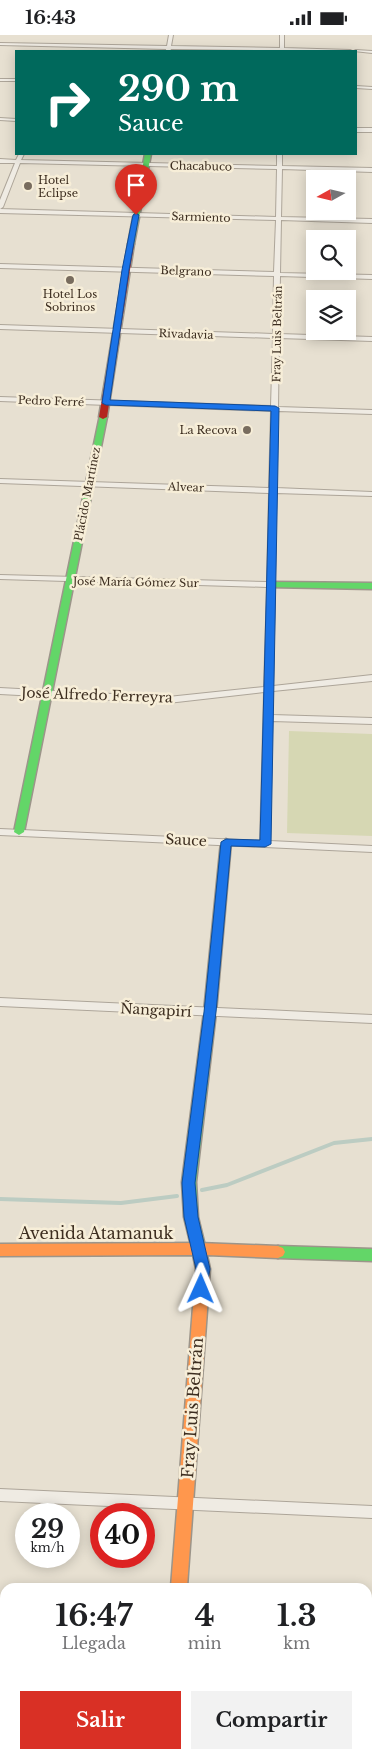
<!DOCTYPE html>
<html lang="es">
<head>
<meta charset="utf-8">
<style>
	:root { --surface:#fff; --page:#f2f2f2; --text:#202124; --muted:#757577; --accent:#d93025 }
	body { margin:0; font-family:"Libre Baskerville",serif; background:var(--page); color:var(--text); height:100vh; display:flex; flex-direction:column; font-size:19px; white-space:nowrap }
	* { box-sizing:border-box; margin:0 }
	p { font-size:16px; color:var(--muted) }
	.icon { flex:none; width:28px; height:28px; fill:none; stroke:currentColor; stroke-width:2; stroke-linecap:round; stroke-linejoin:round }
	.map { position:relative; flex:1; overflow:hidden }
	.sheet { position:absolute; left:0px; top:1548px; width:372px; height:176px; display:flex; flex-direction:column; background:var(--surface); border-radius:15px 15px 0 0; box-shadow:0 2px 12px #0003 }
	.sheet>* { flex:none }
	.guide { position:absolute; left:15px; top:15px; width:342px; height:105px; border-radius:0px; box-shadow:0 2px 12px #0003; background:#00695c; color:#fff; overflow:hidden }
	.needle { width:32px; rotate:262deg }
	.buttons { position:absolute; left:306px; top:135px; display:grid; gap:10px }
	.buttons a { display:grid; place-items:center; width:50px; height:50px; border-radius:0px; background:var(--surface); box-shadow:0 2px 12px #0003; font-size:25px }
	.speed { position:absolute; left:15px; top:1468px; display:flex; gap:10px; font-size:25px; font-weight:700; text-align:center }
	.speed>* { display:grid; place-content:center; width:65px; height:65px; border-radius:50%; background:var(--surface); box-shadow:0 2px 12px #0003; line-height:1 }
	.speed small { font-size:12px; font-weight:400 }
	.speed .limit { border:8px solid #d22; background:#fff; color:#111 }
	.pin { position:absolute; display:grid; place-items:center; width:42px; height:42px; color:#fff; margin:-51px -21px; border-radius:50% 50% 50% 0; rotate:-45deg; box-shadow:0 0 5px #0007 }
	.pin .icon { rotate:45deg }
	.me { position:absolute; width:55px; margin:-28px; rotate:1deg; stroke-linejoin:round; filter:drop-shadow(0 0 4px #0008) }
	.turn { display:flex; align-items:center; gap:18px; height:105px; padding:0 20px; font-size:22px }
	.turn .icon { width:65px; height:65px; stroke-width:2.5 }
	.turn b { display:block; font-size:35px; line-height:42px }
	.eta { display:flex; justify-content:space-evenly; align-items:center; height:85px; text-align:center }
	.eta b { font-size:30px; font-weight:700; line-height:35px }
	.primary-button { display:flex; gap:10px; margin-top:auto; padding:10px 20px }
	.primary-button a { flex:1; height:58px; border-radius:0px; background:var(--accent); color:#fff; font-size:20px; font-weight:700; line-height:58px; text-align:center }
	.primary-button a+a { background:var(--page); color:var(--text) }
	.status { display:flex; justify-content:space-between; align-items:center; height:35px; padding:0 25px; background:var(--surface); direction:ltr }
	.status svg { height:14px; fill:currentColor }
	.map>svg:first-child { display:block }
	.green { fill:#d6d7b3 }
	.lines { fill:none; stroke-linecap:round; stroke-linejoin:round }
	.stream { stroke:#bcccc2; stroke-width:4 }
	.street-casing { stroke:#ada599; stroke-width:2 }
	.fast-casing { stroke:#9c958a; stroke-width:3 }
	.slow-casing { stroke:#9c958a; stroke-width:3 }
	.jam-casing { stroke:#9c958a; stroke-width:3 }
	.street { fill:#efebe3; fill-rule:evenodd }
	.fast { fill:#63d668; fill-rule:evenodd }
	.slow { fill:#ff974d; fill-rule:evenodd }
	.jam { fill:#b3261e; fill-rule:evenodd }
	.route { fill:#1a73e8; stroke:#114b97 }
	.poi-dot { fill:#786c5e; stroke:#f7eed8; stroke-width:2 }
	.labels { text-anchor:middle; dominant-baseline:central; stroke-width:5; stroke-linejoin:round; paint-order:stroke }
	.far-street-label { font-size:11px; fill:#3d2e20; stroke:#f7eed8 }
	.far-poi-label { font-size:11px; fill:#3d2e20; stroke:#f7eed8; text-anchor:start }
	.street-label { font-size:14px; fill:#3d2e20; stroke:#f7eed8 }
	.near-street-label { font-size:16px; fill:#3d2e20; stroke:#f7eed8 }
</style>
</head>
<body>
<div class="status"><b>16:43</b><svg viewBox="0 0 49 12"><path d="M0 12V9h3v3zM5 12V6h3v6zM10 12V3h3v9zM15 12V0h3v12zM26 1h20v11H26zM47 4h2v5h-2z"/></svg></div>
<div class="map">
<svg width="372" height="1723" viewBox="0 0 372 1723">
	<rect width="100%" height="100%" fill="#e7e0d1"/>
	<path class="green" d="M289,696L372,699V801L287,798Z"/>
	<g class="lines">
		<g class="stream">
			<path d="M202,1155L227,1150L334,1108L372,1104"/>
			<path d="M0,1164L121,1168L177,1161"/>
		</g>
		<defs>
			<g id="street">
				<path d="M169,0H173L171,11L280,13V0H284V13L350,15L352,16L171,14L170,16H166V14L0,10V8L167,11Z"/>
				<path d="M356,15L372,16V18L354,16Z"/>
				<rect x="0" y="44" width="16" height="2"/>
				<path d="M356,51L372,52V54L356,53Z"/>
				<path d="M0,83L16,84V86L0,85Z"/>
				<rect x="356" y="93" width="16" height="4"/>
				<path d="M19,119H24L21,125L277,131V119H282V131L372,133V137L282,134L281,182L372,184V188L281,185L280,238L372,240V244L280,241L279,299L372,302V306L279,303L278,372L372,375V379L278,376L276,453L372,457V461L276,458L275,548L276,550L275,552L273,651L372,640V646L273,656L272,680L372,683V689L272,686L270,806L372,811V817L0,800V794L260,806L264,657L168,668L0,659V653L168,662L264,652L267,552L0,544V540L267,547L269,458L0,448V444L269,453L271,376L0,366V362L271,371L273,303L0,294V290L273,299L274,241L0,233V229L274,237L276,185L0,178V174L276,182L277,134L20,128L3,172L0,174V165L15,128H0V124L16,125Z"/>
				<path d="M0,963L372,980V988L0,971Z"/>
				<path d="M0,1454L372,1471V1483L0,1466Z"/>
				<path d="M159,1719H175L174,1723H158Z"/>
			</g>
			<g id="fast">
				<path d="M145,119H151L134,209L131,211L128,209Z"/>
				<path d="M100,380L107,382L24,797L19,800L14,797Z"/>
				<path d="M272,547L372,548V554L269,552V548Z"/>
				<path d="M226,804L231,807L216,977L196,1147L198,1182L206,1215L204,1219L199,1221L194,1219L192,1215L184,1182L182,1147L204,977L221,807Z"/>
				<path d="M278,1211L372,1214V1226L278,1223L273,1221L271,1217L273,1213Z"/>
			</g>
			<path id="slow" d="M199,1208L278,1211L283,1213L285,1217L283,1221L278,1223L207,1220L210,1234L187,1552H171L196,1234L193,1220L0,1221V1209Z"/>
			<path id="jam" d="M131,207L134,209L107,382L103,384L99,382L128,209Z"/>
		</defs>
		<use href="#street" class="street-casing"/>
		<use href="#fast" class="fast-casing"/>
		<use href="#slow" class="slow-casing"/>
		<use href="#jam" class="jam-casing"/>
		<use href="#street" class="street"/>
		<use href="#fast" class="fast"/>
		<use href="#slow" class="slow"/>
		<use href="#jam" class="jam"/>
	</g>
	<path class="route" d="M136,178L139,180L129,235L110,365L275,371L279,373L271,809L265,812L231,811L216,977L195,1148L198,1182L210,1234L206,1258L201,1259L196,1258L194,1254L196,1234L184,1182L182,1148L204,977L221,807L226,804L260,805L271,376L106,370L102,368L122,235L133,180Z"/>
	<g class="poi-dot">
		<circle cx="28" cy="151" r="5"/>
		<circle cx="70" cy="245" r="5"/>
		<circle cx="247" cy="395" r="5"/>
	</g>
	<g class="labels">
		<g class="far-street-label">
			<text transform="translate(201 131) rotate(1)">Chacabuco</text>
			<text transform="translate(201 182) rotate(2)">Sarmiento</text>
			<text transform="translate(186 236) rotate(2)">Belgrano</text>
			<text transform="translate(186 299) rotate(2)">Rivadavia</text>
			<text transform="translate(277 299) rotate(-89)">Fray Luis Beltrán</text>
			<text transform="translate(51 366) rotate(2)">Pedro Ferré</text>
			<text transform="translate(186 452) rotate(2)">Alvear</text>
			<text transform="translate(87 459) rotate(-79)">Plácido Martínez</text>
			<text transform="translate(136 547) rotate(1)">José María Gómez Sur</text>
		</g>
		<g class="far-poi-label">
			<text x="38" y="145">Hotel<tspan x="38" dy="13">Eclipse</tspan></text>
			<text x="70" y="259" text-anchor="middle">Hotel Los<tspan x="70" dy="13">Sobrinos</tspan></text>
			<text x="237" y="395" text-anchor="end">La Recova</text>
		</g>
		<g class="street-label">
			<text transform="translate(97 660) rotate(2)">José Alfredo Ferreyra</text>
			<text transform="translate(186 805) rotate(3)">Sauce</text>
			<text transform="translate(156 975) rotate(3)">Ñangapirí</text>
		</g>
		<g class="near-street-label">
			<text x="96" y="1198">Avenida Atamanuk</text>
			<text transform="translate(192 1373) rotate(-86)">Fray Luis Beltrán</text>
		</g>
	</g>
</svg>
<div class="buttons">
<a><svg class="needle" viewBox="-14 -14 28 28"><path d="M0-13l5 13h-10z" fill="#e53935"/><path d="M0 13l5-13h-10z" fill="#757577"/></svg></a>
<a><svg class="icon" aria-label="search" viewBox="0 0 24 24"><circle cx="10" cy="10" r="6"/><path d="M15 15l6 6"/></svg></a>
<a><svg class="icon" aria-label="layers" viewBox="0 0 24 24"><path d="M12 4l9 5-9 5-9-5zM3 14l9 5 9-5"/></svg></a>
</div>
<div class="speed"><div>29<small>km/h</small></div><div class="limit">40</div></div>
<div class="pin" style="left:136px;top:180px;background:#d93025"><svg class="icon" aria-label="arrive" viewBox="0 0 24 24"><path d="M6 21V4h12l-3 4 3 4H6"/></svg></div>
<svg class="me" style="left:201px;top:1254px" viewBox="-20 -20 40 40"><path d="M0-17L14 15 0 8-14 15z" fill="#1a73e8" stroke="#fff" stroke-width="4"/></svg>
<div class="guide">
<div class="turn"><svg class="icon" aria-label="right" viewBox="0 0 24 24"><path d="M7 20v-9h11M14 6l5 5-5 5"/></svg><div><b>290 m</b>Sauce</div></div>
</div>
<section class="sheet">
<div class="eta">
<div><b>16:47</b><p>Llegada</p></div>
<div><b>4</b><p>min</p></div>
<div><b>1.3</b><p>km</p></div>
</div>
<div class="primary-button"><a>Salir</a><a>Compartir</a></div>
</section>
</div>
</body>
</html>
